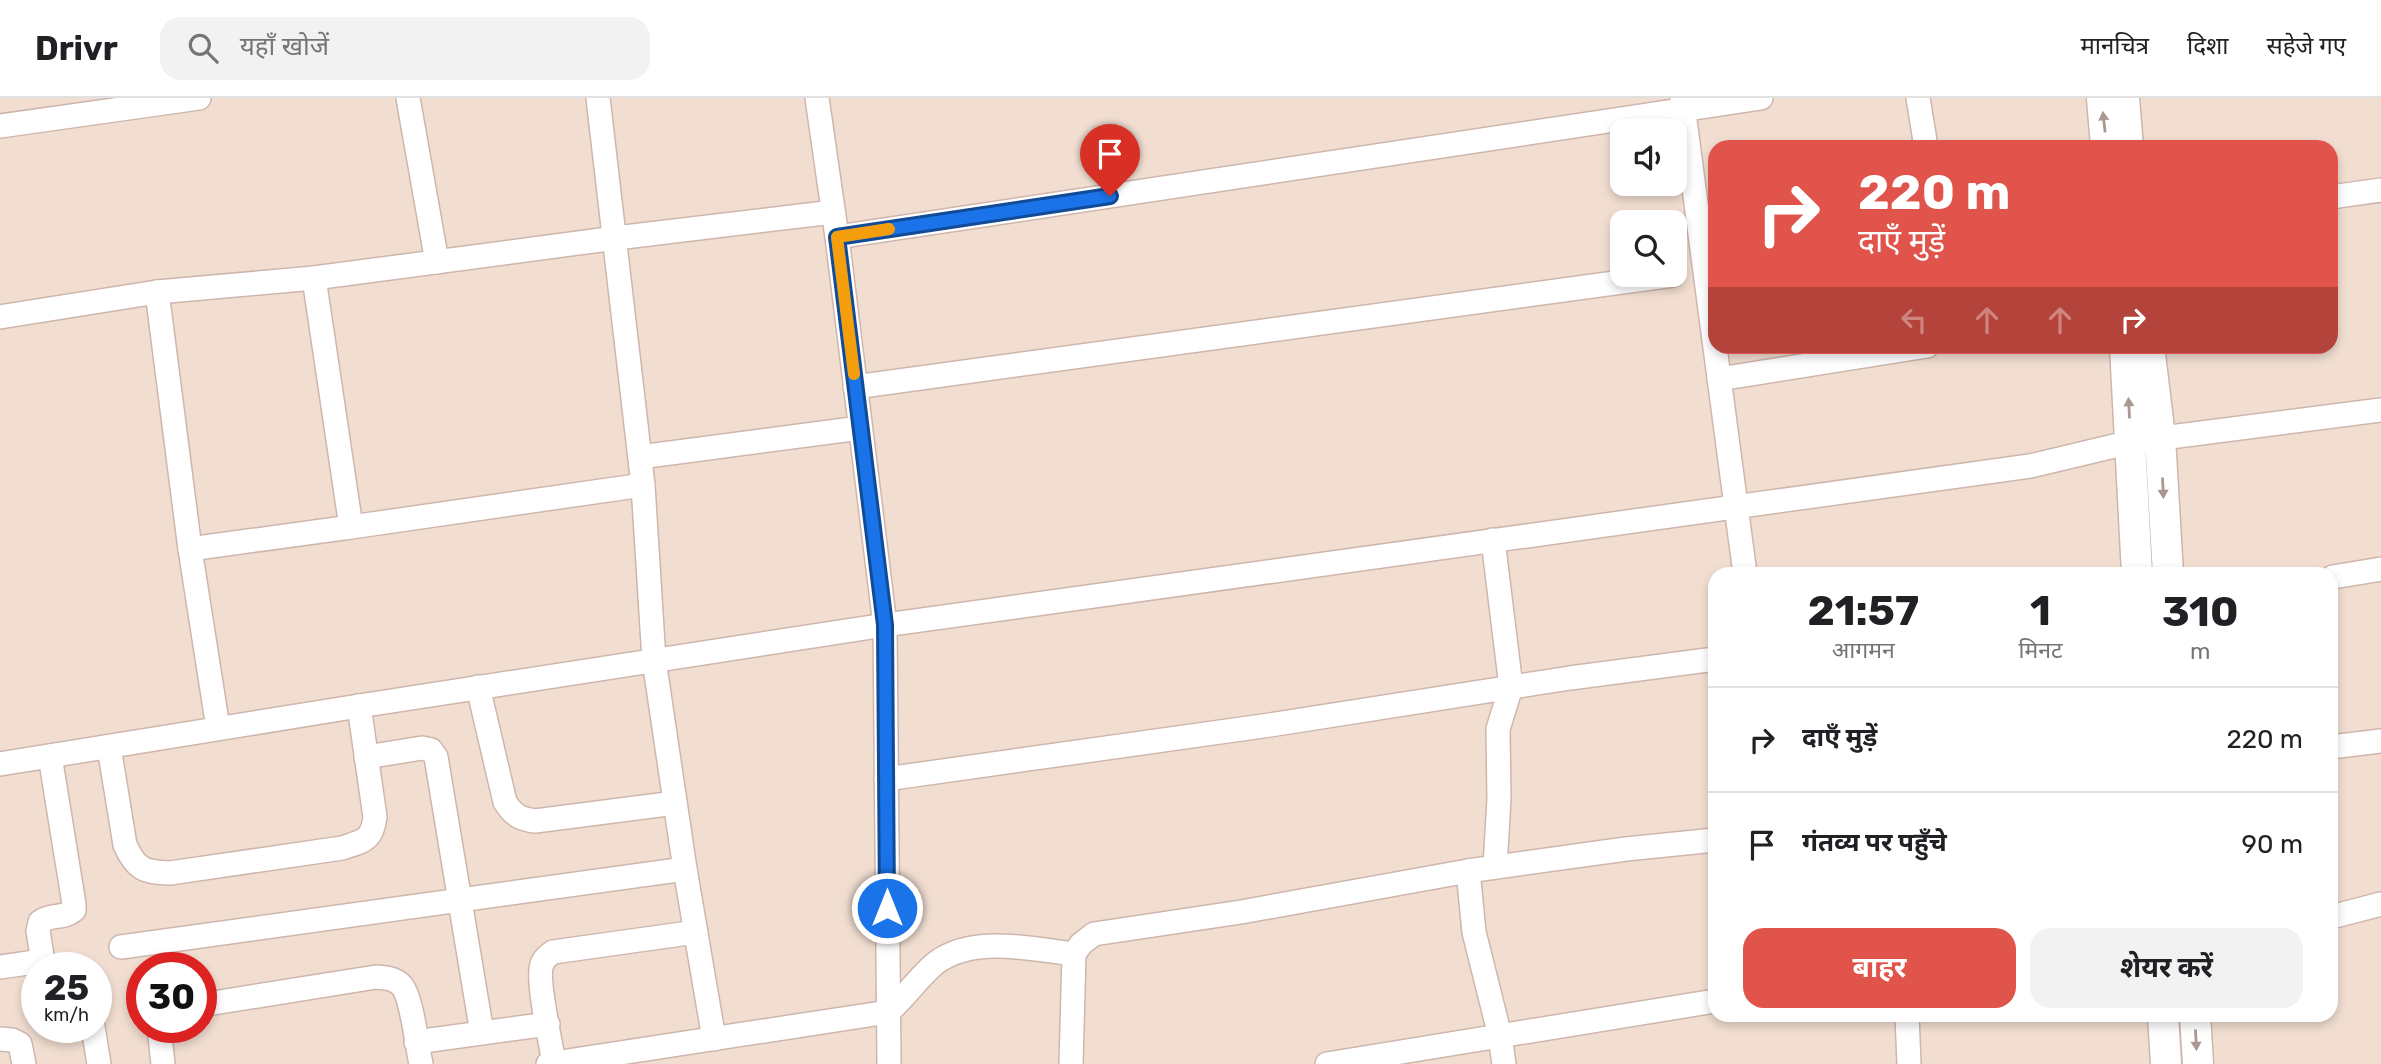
<!DOCTYPE html>
<html lang="hi">
<head>
<meta charset="utf-8">
<style>
	:root { --surface:#fff; --page:#f2f2f2; --text:#202124; --muted:#757577; --line:#e0e0e0; --accent:#e1544c }
	body { margin:0; font-family:Rubik,"Noto Sans Devanagari",sans-serif; background:var(--page); color:var(--text); height:100vh; display:flex; flex-direction:column; font-size:26px; white-space:nowrap }
	* { box-sizing:border-box; margin:0 }
	p { font-size:23px; color:var(--muted) }
	.icon { flex:none; width:38px; height:38px; fill:none; stroke:currentColor; stroke-width:2; stroke-linecap:round; stroke-linejoin:round }
	.map { position:relative; flex:1; overflow:hidden }
	.details { position:absolute; left:1708px; top:469px; width:630px; height:455px; display:flex; flex-direction:column; background:var(--surface); border-radius:21px; box-shadow:0 4px 10px #0003 }
	.details>* { flex:none }
	.guide { position:absolute; left:1708px; top:42px; width:630px; height:214px; border-radius:21px; box-shadow:0 4px 10px #0003; background:#e1544c; color:#fff; overflow:hidden }
	.controls { position:absolute; left:1610px; top:21px; display:grid; gap:14px }
	.controls a { display:grid; place-items:center; width:77px; height:77px; border-radius:14px; background:var(--surface); box-shadow:0 4px 10px #0003; font-size:35px }
	.speed { position:absolute; left:21px; top:854px; display:flex; gap:14px; font-size:35px; font-weight:700; text-align:center }
	.speed>* { display:grid; place-content:center; width:91px; height:91px; border-radius:50%; background:var(--surface); box-shadow:0 4px 10px #0003; line-height:1 }
	.speed small { font-size:18px; font-weight:400 }
	.speed .limit { border:10px solid #d22; background:#fff; color:#111 }
	.pin { position:absolute; display:grid; place-items:center; width:60px; height:60px; color:#fff; margin:-72px -30px; border-radius:50% 50% 50% 0; rotate:-45deg; box-shadow:0 0 7px #0007 }
	.pin .icon { rotate:45deg }
	.me { position:absolute; width:77px; margin:-38px; rotate:0deg; stroke-linejoin:round; filter:drop-shadow(0 0 5px #0008) }
	.turn { display:flex; align-items:center; gap:24px; height:147px; padding:0 35px; font-size:32px }
	.turn .icon { width:91px; height:91px; stroke-width:2.5 }
	.turn b { display:block; font-size:49px; line-height:60px }
	.lanes { display:flex; align-items:center; height:66px; padding:0 35px; background:#0003; justify-content:center; gap:35px; direction:ltr }
	.lanes .off { opacity:.35 }
	.eta { display:flex; justify-content:space-evenly; align-items:center; height:119px; text-align:center }
	.eta b { font-size:42px; font-weight:700; line-height:49px }
	.cta { display:flex; gap:14px; margin-top:auto; padding:14px 35px }
	.cta a { flex:1; height:80px; border-radius:21px; background:var(--accent); color:#fff; font-size:28px; font-weight:700; line-height:80px; text-align:center }
	.cta a+a { background:var(--page); color:var(--text) }
	ul { padding:0; list-style:none }
	li { display:flex; align-items:center; gap:21px; height:105px; padding:0 35px; border-top:2px solid var(--line) }
	li div { flex:1 }
	li b { display:block; font-size:26px }
	li em { font-style:normal }
	header { display:flex; align-items:center; gap:42px; box-sizing:border-box; height:98px; padding:0 35px; background:var(--surface); border-bottom:2px solid var(--line) }
	header strong { font-size:33px }
	nav { display:flex; gap:38px; margin-inline-start:auto; font-size:24px }
	.search { width:490px; height:63px; background:var(--page); display:flex; align-items:center; gap:18px; box-sizing:border-box; padding:0 24px; border-radius:21px; color:var(--muted); font-size:26px }
	.map>svg:first-child { display:block }
	.residential { fill:#f2ded1; fill-rule:evenodd }
	.lines { fill:none; stroke-linecap:round; stroke-linejoin:round }
	.minor-casing { stroke:#ceb6ad; stroke-width:26 }
	.tertiary-casing { stroke:#ceb6ad; stroke-width:33 }
	.minor { stroke:#fff; stroke-width:23 }
	.tertiary { stroke:#fff; stroke-width:30 }
	.oneway { fill:#aa9792 }
	.route-casing { stroke:#114b97; stroke-width:18 }
	.route { stroke:#1a73e8; stroke-width:12 }
	.slow { stroke:#f59e0b; stroke-width:12 }
</style>
</head>
<body>
<header>
<strong>Drivr</strong>
<div class="search"><svg class="icon" aria-label="search" viewBox="0 0 24 24"><circle cx="10" cy="10" r="6"/><path d="M15 15l6 6"/></svg>यहाँ खोजें</div>
<nav><a>मानचित्र</a><a>दिशा</a><a>सहेजे गए</a></nav>
</header>
<div class="map">
<svg width="2381" height="966" viewBox="0 0 2381 966">
	<rect width="100%" height="100%" fill="#fbeee3"/>
	<path class="residential" d="M0,0H2381V966H0ZM1622,33H1675V86H1622ZM1715,49H2331V248H1715ZM1622,124H1675V177H1622ZM1715,476H2331V917H1715ZM37,870H96V929H37ZM142,870H201V929H142Z"/>
	<g class="lines">
		<defs>
			<g id="minor">
				<path d="M408,0L437,164"/>
				<path d="M598,0L643,387L654,562L685,771L714,941"/>
				<path d="M817,0L837,139L885,527L889,966"/>
				<path d="M1682,0L1745,476"/>
				<path d="M1918,0L1926,49"/>
				<path d="M0,28L199,0"/>
				<path d="M2331,99L2381,92"/>
				<path d="M837,139L1761,0"/>
				<path d="M157,194L190,451L218,630"/>
				<path d="M0,219L157,194L314,180L616,140L833,114"/>
				<path d="M1719,281L1927,248"/>
				<path d="M855,289L1673,177"/>
				<path d="M640,359L860,330"/>
				<path d="M351,429L643,387"/>
				<path d="M1493,442L1511,589L1498,631L1499,701L1495,769"/>
				<path d="M190,451L351,429L314,180"/>
				<path d="M2333,479L2381,471"/>
				<path d="M478,589L505,704C513,717 520,721 535,723L675,705"/>
				<path d="M109,649L125,747C136,771 143,774 170,775L342,750C363,743 372,743 375,719L359,608"/>
				<path d="M2331,649L2381,643"/>
				<path d="M366,659L422,650L431,652L436,659L482,935"/>
				<path d="M0,666L359,608L885,527L2030,368L2131,344L2381,312"/>
				<path d="M886,681L1270,627L1570,580L1715,561"/>
				<path d="M1468,773L1474,834L1500,938L1504,966"/>
				<path d="M2331,819L2381,806"/>
				<path d="M121,849L685,771"/>
				<path d="M0,869L42,863"/>
				<path d="M44,870L38,833L40,824C50,816 64,821 74,812V806L50,658"/>
				<path d="M201,907L376,879C386,880 395,880 402,888C412,900 417,949 421,966"/>
				<path d="M1907,917L1909,966"/>
				<path d="M93,929L99,966"/>
				<path d="M159,929L163,966"/>
				<path d="M0,941L12,942L20,946L24,966"/>
				<path d="M416,944L548,926"/>
				<path d="M554,965C551,946 536,880 542,866C544,860 548,858 553,854L696,834"/>
				<path d="M548,966L888,914C906,899 919,878 937,864C975,837 1031,851 1074,856"/>
				<path d="M1071,966L1074,856L1081,846L1094,836L1241,814L1468,773L1626,751L1715,742"/>
				<path d="M1327,966L1715,903"/>
			</g>
			<g id="tertiary">
				<path d="M2102,0L2106,49"/>
				<path d="M2124,0L2128,49"/>
				<path d="M2125,248L2137,476"/>
				<path d="M2149,248L2160,339L2168,476"/>
				<path d="M2163,917L2166,966"/>
				<path d="M2195,917L2198,966"/>
			</g>
		</defs>
		<use href="#minor" class="minor-casing"/>
		<use href="#tertiary" class="tertiary-casing"/>
		<use href="#minor" class="minor"/>
		<use href="#tertiary" class="tertiary"/>
	</g>
	<defs><path id="oneway-solid" d="M-6-.8H1V-3.2L6.5 0L1 3.2V.8H-6Z" transform="scale(1.75)"/></defs>
	<g class="oneway">
		<use href="#oneway-solid" transform="translate(2104 24) rotate(-96)"/>
		<use href="#oneway-solid" transform="translate(2129 310) rotate(-93)"/>
		<use href="#oneway-solid" transform="translate(2163 390) rotate(87)"/>
		<use href="#oneway-solid" transform="translate(2196 942) rotate(87)"/>
	</g>
	<g class="lines">
		<defs>
			<path id="route" d="M887,810L885,527L837,139L1110,98"/>
		</defs>
		<use href="#route" class="route-casing"/>
		<use href="#route" class="route"/>
		<path class="slow" d="M854,276L837,139L889,131"/>
	</g>
</svg>
<div class="controls">
<a><svg class="icon" aria-label="sound" viewBox="0 0 24 24"><path d="M4 9h4l5-4v14l-5-4H4zM17 9q2 3 0 6"/></svg></a>
<a><svg class="icon" aria-label="search" viewBox="0 0 24 24"><circle cx="10" cy="10" r="6"/><path d="M15 15l6 6"/></svg></a>
</div>
<div class="speed"><div>25<small>km/h</small></div><div class="limit">30</div></div>
<div class="pin" style="left:1110px;top:98px;background:#d93025"><svg class="icon" aria-label="arrive" viewBox="0 0 24 24"><path d="M6 21V4h12l-3 4 3 4H6"/></svg></div>
<svg class="me" style="left:887px;top:810px" viewBox="-20 -20 40 40"><circle r="17" fill="#1a73e8" stroke="#fff" stroke-width="3"/><path d="M0-11L8 9 0 5-8 9z" fill="#fff"/></svg>
<div class="guide">
<div class="turn"><svg class="icon" aria-label="right" viewBox="0 0 24 24"><path d="M7 20v-9h11M14 6l5 5-5 5"/></svg><div><b>220 m</b>दाएँ मुड़ें</div></div>
<div class="lanes"><svg class="icon off" aria-label="left" viewBox="0 0 24 24"><path d="M17 20v-9H6M10 6l-5 5 5 5"/></svg><svg class="icon off" aria-label="ahead" viewBox="0 0 24 24"><path d="M12 20V5M6 11l6-6 6 6"/></svg><svg class="icon off" aria-label="ahead" viewBox="0 0 24 24"><path d="M12 20V5M6 11l6-6 6 6"/></svg><svg class="icon" aria-label="right" viewBox="0 0 24 24"><path d="M7 20v-9h11M14 6l5 5-5 5"/></svg></div>
</div>
<section class="details">
<div class="eta">
<div><b>21:57</b><p>आगमन</p></div>
<div><b>1</b><p>मिनट</p></div>
<div><b>310</b><p>m</p></div>
</div>
<ul>
<li><svg class="icon" aria-label="right" viewBox="0 0 24 24"><path d="M7 20v-9h11M14 6l5 5-5 5"/></svg><div><b>दाएँ मुड़ें</b></div><em>220 m</em></li>
<li><svg class="icon" aria-label="arrive" viewBox="0 0 24 24"><path d="M6 21V4h12l-3 4 3 4H6"/></svg><div><b>गंतव्य पर पहुँचे</b></div><em>90 m</em></li>
</ul>
<div class="cta"><a>बाहर</a><a>शेयर करें</a></div>
</section>
</div>
</body>
</html>
